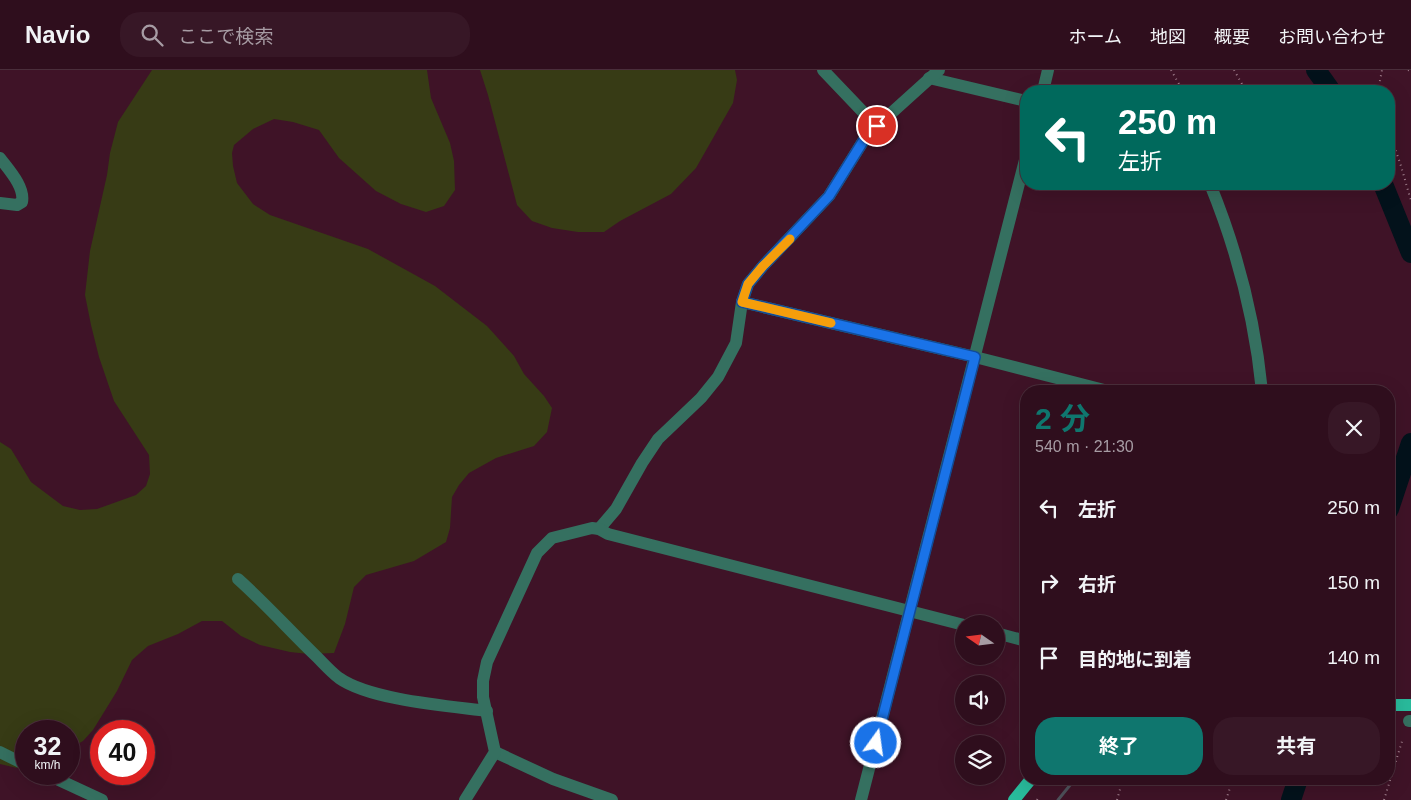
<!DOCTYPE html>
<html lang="ja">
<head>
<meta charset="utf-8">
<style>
	:root { --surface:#2f0e1d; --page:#371726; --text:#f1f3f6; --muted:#a79ca4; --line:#4a2e3b; --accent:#0f766e }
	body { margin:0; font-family:Helvetica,"Noto Sans JP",sans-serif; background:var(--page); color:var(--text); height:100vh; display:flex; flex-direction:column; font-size:19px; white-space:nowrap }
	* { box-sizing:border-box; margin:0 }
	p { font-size:16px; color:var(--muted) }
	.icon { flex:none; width:28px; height:28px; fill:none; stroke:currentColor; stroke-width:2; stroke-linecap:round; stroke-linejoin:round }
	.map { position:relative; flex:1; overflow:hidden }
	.sheet { position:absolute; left:1020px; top:315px; width:375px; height:400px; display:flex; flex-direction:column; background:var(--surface); border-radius:20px; box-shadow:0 5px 20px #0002,0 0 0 1px var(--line) }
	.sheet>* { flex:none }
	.hud { position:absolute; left:1020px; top:15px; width:375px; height:105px; border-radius:20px; box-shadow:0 5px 20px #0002,0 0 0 1px var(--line); background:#00695c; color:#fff; overflow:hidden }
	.needle { width:32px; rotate:284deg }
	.tools { position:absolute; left:955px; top:545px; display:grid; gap:10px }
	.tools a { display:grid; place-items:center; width:50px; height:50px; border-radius:50%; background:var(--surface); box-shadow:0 5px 20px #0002,0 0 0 1px var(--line); font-size:25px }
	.speed { position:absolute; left:15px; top:650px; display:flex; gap:10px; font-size:25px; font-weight:700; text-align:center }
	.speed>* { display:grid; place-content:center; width:65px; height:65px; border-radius:50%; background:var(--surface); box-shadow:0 5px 20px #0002,0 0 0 1px var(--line); line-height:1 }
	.speed small { font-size:12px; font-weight:400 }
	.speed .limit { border:8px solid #d22; background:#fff; color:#111 }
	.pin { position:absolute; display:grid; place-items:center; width:42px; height:42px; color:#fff; margin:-21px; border:2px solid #fff; border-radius:50%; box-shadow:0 1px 5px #0007 }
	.me { position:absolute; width:55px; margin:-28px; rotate:14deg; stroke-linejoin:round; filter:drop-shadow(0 0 4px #0008) }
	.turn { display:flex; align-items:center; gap:18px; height:105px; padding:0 15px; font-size:22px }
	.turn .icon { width:65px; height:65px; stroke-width:2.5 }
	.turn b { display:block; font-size:35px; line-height:42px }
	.round { display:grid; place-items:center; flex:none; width:52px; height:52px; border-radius:20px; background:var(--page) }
	.headline { display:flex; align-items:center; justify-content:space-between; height:85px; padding:0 15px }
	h1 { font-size:30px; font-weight:700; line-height:38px; color:var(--accent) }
	.action { display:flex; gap:10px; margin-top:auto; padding:10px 15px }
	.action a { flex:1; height:58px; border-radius:20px; background:var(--accent); color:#fff; font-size:20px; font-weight:700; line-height:58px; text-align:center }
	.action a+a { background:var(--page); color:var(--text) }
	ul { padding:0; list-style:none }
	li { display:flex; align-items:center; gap:15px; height:75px; padding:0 15px }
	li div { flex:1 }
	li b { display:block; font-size:19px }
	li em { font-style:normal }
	header { display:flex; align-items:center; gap:30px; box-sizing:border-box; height:70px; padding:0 25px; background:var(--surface); border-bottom:1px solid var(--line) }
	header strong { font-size:24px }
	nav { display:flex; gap:28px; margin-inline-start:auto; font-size:18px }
	.search { width:350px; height:45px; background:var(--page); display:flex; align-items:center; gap:12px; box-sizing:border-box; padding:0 18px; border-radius:20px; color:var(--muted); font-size:19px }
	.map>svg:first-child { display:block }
	.green { fill:#373b15 }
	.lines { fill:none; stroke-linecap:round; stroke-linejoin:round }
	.stream { stroke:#4e515a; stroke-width:3 }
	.river { stroke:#03121b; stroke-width:20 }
	.path { stroke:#a2808e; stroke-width:2; stroke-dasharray:1 4; stroke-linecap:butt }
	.minor { stroke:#357060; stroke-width:12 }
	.major { stroke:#29bb9c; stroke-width:12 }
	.route-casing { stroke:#114b97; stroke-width:12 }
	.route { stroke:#1a73e8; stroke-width:9 }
	.slow { stroke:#f59e0b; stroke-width:9 }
</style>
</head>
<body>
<header>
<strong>Navio</strong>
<div class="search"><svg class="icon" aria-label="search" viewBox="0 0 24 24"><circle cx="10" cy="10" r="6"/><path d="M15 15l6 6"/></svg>ここで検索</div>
<nav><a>ホーム</a><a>地図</a><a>概要</a><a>お問い合わせ</a></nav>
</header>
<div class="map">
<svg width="1411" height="730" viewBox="0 0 1411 730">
	<rect width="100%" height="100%" fill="#3f1327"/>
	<g class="green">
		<path d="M152,0H427L431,28L450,73L454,91L455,120L444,136L426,142L401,134L376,121L339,88L319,60L293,52L274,49L253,59L234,75L232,83L233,96L237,113L253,134L270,145L368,179L435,216L487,256L514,286L524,304L544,326L552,338L547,362L534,376L496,388L469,403L459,415L452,427L450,458L446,472L414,491L366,505L354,517L345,554L334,583L309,584L290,582L260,575L241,566L222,551H202L178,564L148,576L132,590L117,621L93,660L83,671L69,679V661H26V694L17,698L0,694V372L11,379L31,412L63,436L80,440L97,439L136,425L146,416L150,404L149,385L114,331L99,287L91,255L85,225L90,181L107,105L110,83L118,52Z"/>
		<path d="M480,0H735L737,10L733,33L696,98L671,124L620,151L604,162H578L552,158L532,151L517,135L488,25Z"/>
	</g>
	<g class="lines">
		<path class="stream" d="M1058,730L1075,709"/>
		<g class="river">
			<path d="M1316,0L1331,21"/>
			<path d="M1383,114L1411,183"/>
			<path d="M1389,439L1411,373"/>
			<path d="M1291,730L1298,709"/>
		</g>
		<g class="path">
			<path d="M1171,0L1183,21"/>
			<path d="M1234,0L1246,21"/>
			<path d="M1408,0L1411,1"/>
			<path d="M1378,21L1382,0"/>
			<path d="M1389,67C1400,86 1404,109 1411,130"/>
			<path d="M1037,730L1039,727"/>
			<path d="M1117,730L1122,712L1124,709"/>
			<path d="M1226,730L1233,709"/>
			<path d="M1384,730L1403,668"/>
		</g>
		<g class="minor">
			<path d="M823,0L863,42L867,50V65"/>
			<path d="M929,8L1026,31"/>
			<path d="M1043,21L1048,0"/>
			<path d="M0,88C9,100 25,117 22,132L17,135L0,133"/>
			<path d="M1210,114C1237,180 1255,250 1262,321"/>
			<path d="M742,232L975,287L1108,321"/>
			<path d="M599,459L616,439L642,393L658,369L701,328L718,307L736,273L742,232L748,214L763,196L829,126L867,65L939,0"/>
			<path d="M238,509C266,534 290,561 317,587C324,594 331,602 339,608C370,630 448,636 487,641"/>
			<path d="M996,563L1026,571"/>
			<path d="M1409,651H1411"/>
			<path d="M0,682L26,695"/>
			<path d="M495,682L553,709L612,730"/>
			<path d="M46,704L102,730"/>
			<path d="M465,730L495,682L483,627V611L487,592L537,483L552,468L592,458L599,459L608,464L964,555"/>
			<path d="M861,730L1026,86"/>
		</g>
		<g class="major">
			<path d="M1389,635H1411"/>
			<path d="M1014,730L1031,709"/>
		</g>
	</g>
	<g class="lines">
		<defs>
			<path id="route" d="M876,673L975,287L742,232L748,214L763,196L829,126L867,65L877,56"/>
		</defs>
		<use href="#route" class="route-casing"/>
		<use href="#route" class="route"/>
		<path class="slow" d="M790,169L763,196L748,214L742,232L831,253"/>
	</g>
</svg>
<div class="tools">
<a><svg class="needle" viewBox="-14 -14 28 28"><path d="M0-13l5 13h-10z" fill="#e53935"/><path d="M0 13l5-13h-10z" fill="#a79ca4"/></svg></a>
<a><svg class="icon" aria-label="sound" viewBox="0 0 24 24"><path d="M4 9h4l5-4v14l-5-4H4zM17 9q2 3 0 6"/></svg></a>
<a><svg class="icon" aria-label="layers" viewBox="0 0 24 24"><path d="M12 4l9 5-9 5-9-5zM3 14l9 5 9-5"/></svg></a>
</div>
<div class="speed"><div>32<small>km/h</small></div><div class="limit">40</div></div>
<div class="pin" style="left:877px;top:56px;background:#d93025"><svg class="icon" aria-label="arrive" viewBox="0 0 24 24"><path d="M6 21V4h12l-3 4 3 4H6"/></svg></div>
<svg class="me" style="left:876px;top:673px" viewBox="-20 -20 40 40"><circle r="17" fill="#1a73e8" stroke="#fff" stroke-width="3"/><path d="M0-11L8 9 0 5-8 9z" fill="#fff"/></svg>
<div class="hud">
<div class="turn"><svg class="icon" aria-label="left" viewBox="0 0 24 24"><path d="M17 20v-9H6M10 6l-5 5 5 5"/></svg><div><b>250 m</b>左折</div></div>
</div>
<section class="sheet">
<div class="headline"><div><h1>2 分</h1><p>540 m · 21:30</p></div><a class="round"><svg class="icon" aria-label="close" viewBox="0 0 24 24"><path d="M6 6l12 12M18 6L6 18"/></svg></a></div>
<ul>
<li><svg class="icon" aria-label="left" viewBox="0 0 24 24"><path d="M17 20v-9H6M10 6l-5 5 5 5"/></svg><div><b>左折</b></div><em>250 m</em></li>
<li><svg class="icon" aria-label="right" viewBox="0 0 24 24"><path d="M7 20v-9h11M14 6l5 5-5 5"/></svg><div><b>右折</b></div><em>150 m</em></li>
<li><svg class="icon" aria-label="arrive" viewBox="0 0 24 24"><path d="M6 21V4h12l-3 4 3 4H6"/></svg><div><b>目的地に到着</b></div><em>140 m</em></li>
</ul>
<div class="action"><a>終了</a><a>共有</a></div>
</section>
</div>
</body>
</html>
